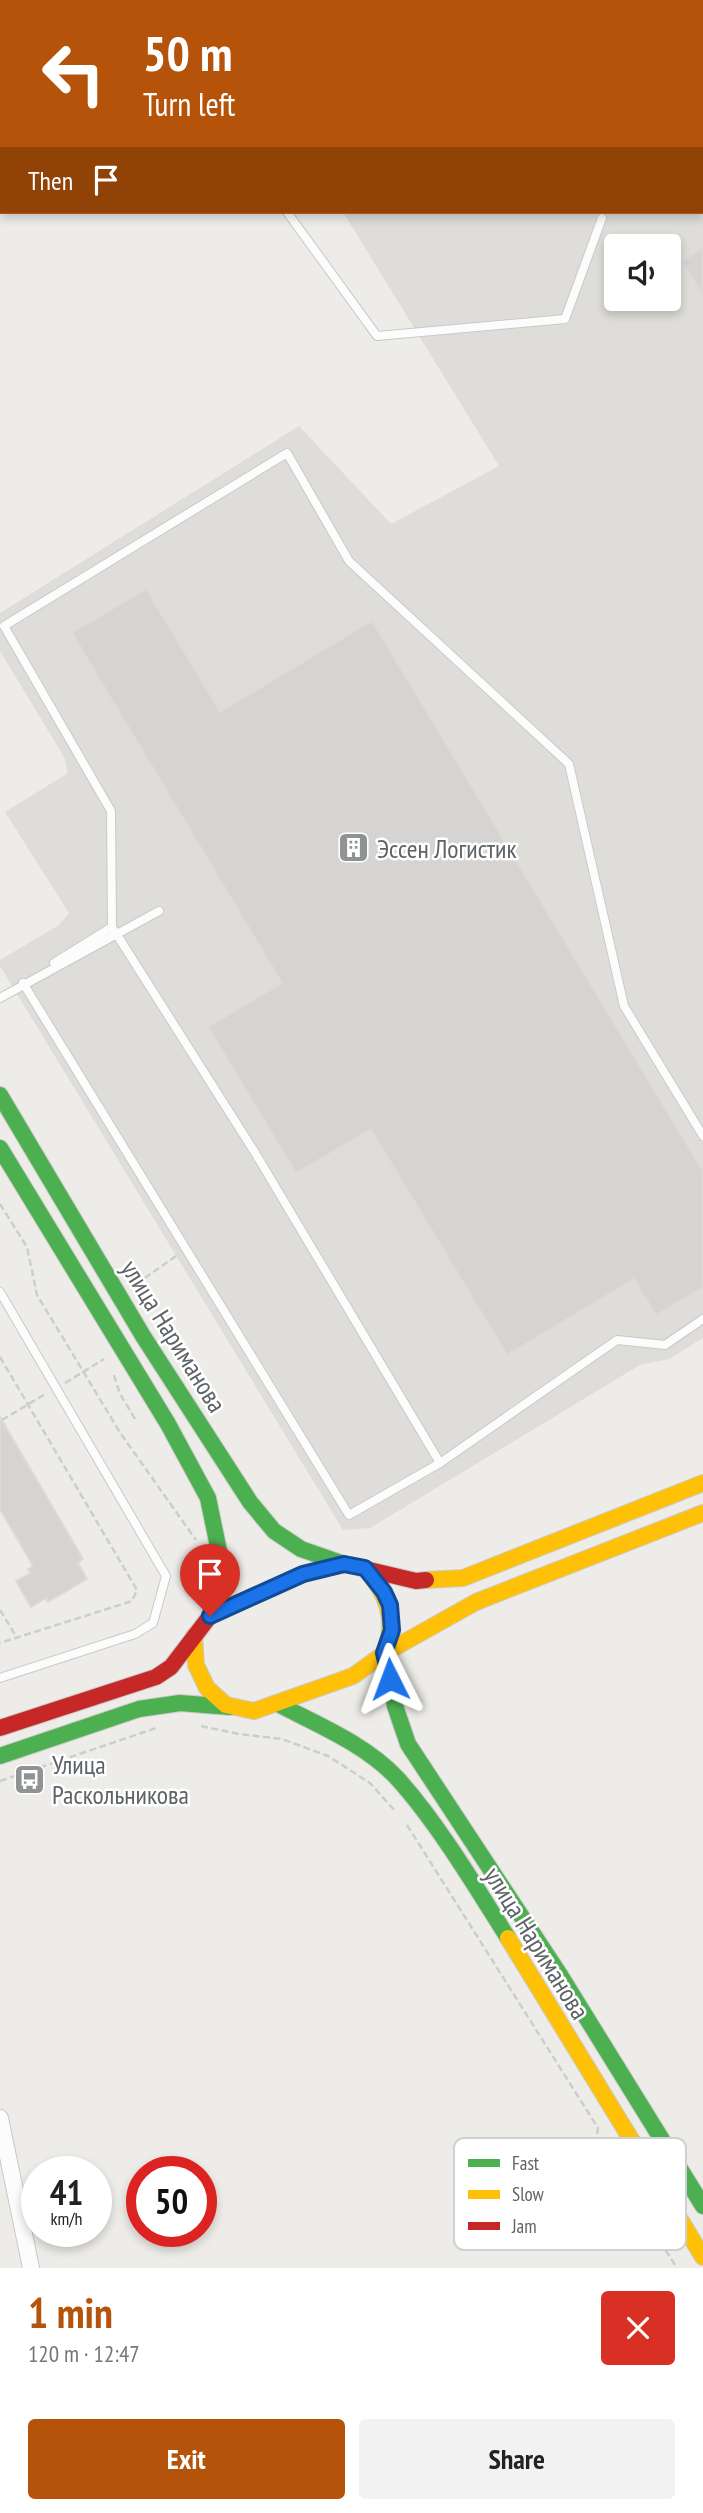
<!DOCTYPE html>
<html lang="en">
<head>
<meta charset="utf-8">
<style>
	:root { --surface:#fff; --page:#f2f2f2; --text:#222; --muted:#767676; --accent:#b45309 }
	body { margin:0; font-family:"PT Sans Narrow",sans-serif; background:var(--page); color:var(--text); height:100vh; display:flex; flex-direction:column; font-size:26px; white-space:nowrap }
	* { box-sizing:border-box; margin:0 }
	p { font-size:23px; color:var(--muted) }
	.icon { flex:none; width:38px; height:38px; fill:none; stroke:currentColor; stroke-width:2; stroke-linecap:round; stroke-linejoin:round }
	.map { position:relative; height:2268px; overflow:hidden }
	.side { display:flex; flex-direction:column; background:var(--surface); flex:1 }
	.side>* { flex:none }
	.hud { position:absolute; left:0px; top:0px; width:704px; height:214px; box-shadow:0 4px 10px #0003; background:#b45309; color:#fff; overflow:hidden }
	.tools { position:absolute; left:604px; top:234px; display:grid; gap:14px }
	.tools a { display:grid; place-items:center; width:77px; height:77px; border-radius:7px; background:var(--surface); box-shadow:0 4px 10px #0003; font-size:35px }
	.speed { position:absolute; left:21px; top:2156px; display:flex; gap:14px; font-size:35px; font-weight:700; text-align:center }
	.speed>* { display:grid; place-content:center; width:91px; height:91px; border-radius:50%; background:var(--surface); box-shadow:0 4px 10px #0003; line-height:1 }
	.speed small { font-size:18px; font-weight:400 }
	.speed .limit { border:10px solid #d22; background:#fff; color:#111 }
	.pin { position:absolute; display:grid; place-items:center; width:60px; height:60px; color:#fff; margin:-72px -30px; border-radius:50% 50% 50% 0; rotate:-45deg; box-shadow:0 0 7px #0007 }
	.pin .icon { rotate:45deg }
	.me { position:absolute; width:77px; margin:-38px; rotate:357deg; stroke-linejoin:round; filter:drop-shadow(0 0 5px #0008) }
	.turn { display:flex; align-items:center; gap:24px; height:147px; padding:0 28px; font-size:32px }
	.turn .icon { width:91px; height:91px; stroke-width:2.5 }
	.turn b { display:block; font-size:49px; line-height:60px }
	.then { display:flex; align-items:center; height:66px; padding:0 28px; background:#0003; gap:14px; font-size:26px }
	.round { display:grid; place-items:center; flex:none; width:74px; height:74px; border-radius:7px; background:var(--page) }
	.summary { display:flex; align-items:center; justify-content:space-between; height:119px; padding:0 28px }
	h1 { font-size:42px; font-weight:800; line-height:52px; color:var(--accent) }
	.action { display:flex; gap:14px; margin-top:auto; padding:14px 28px }
	.action a { flex:1; height:80px; border-radius:7px; background:var(--accent); color:#fff; font-size:28px; font-weight:800; line-height:80px; text-align:center }
	.action a+a { background:var(--page); color:var(--text) }
	.map>svg:first-child { display:block }
	.industrial { fill:#dfddd9; fill-rule:evenodd }
	.building { fill:#d5d4d2; stroke:#dddbd7; stroke-width:2 }
	.lines { fill:none; stroke-linecap:round; stroke-linejoin:round }
	.lane-casing { stroke:#c9c9c9; stroke-width:10 }
	.street-casing { stroke:#c9c9c9; stroke-width:18 }
	.fast-casing { stroke:#cacaca; stroke-width:18 }
	.slow-casing { stroke:#cacaca; stroke-width:18 }
	.jam-casing { stroke:#cacaca; stroke-width:18 }
	.path { stroke:#cacfcb; stroke-width:2.5; stroke-dasharray:7 3.5; stroke-linecap:butt }
	.lane { stroke:#fcfcfc; stroke-width:8 }
	.street { stroke:#fcfcfc; stroke-width:16 }
	.fast { stroke:#4caf50; stroke-width:16 }
	.slow { stroke:#ffc107; stroke-width:16 }
	.jam { stroke:#c62828; stroke-width:16 }
	.route-casing { stroke:#114b97; stroke-width:18 }
	.route { stroke:#1a73e8; stroke-width:12 }
	.labels { text-anchor:middle; dominant-baseline:central; stroke-width:5; stroke-linejoin:round; paint-order:stroke }
	.poi-label { font-size:26px; fill:#5d6367; stroke:#fff; text-anchor:start }
	.street-label { font-size:26px; fill:#5d6367; stroke:#fff }
	.key { fill:#fff; stroke:#ced0d1; stroke-width:2 }
	.key-label { font-size:19px; fill:#5d6367 }
</style>
</head>
<body>
<div class="map">
<svg width="703" height="2268" viewBox="0 0 703 2268">
	<rect width="100%" height="100%" fill="#eeece8"/>
	<path class="industrial" d="M212,0H703V1338L669,1359L640,1365L370,1528L343,1530L0,966V960L59,925L69,913L5,812L68,773L64,757L0,651V613L299,426L391,524L499,466L343,212H702V2ZM616,247H668V299H616Z"/>
	<g class="building">
		<path d="M703,248V295L682,261Z"/>
		<path d="M146,589L220,712L372,621L703,1171V1287L656,1315L634,1279L507,1355L371,1129L296,1173L208,1027L282,983L72,633Z"/>
		<path d="M0,1417L83,1559L78,1563L87,1579L48,1602L46,1598L31,1607L16,1581L31,1573L28,1569L33,1566L0,1509Z"/>
	</g>
	<g class="lines">
		<defs>
			<g id="lane">
				<path d="M82,0L83,2"/>
				<path d="M128,2L130,0"/>
				<path d="M0,89H2"/>
				<path d="M287,212L377,336L565,319L602,218"/>
				<path d="M54,963L112,927"/>
				<path d="M23,983L349,1515L440,1463L617,1340L665,1345L703,1319"/>
				<path d="M0,998L159,911"/>
				<path d="M0,1292L166,1576L153,1623L135,1634L0,1678"/>
				<path d="M440,1463L254,1151L112,927L111,811L4,626L287,453L349,561L569,764L624,1006L703,1136"/>
				<path d="M544,2190L596,2188L646,2167"/>
			</g>
			<path id="street" d="M0,2118L31,2268"/>
			<g id="fast">
				<path d="M0,1095L143,1336L250,1502L274,1531L301,1549L344,1564"/>
				<path d="M0,1148L168,1424L208,1498L219,1551L216,1595L210,1616"/>
				<path d="M385,1653L395,1706L408,1744L560,1975L703,2206"/>
				<path d="M278,1704C318,1725 365,1744 397,1778C437,1822 476,1887 508,1938"/>
				<path d="M0,1756L139,1709L180,1703L230,1707"/>
			</g>
			<g id="slow">
				<path d="M365,1568C387,1594 397,1619 385,1653"/>
				<path d="M426,1580L463,1578L703,1483"/>
				<path d="M194,1636L196,1665L207,1688L226,1705L254,1711L353,1676L385,1653L476,1602L703,1513"/>
				<path d="M508,1938L703,2257"/>
			</g>
			<path id="jam" d="M0,1728L156,1677L171,1667L210,1616L303,1574L344,1564L416,1581L426,1580"/>
		</defs>
		<use href="#lane" class="lane-casing"/>
		<use href="#street" class="street-casing"/>
		<use href="#fast" class="fast-casing"/>
		<use href="#slow" class="slow-casing"/>
		<use href="#jam" class="jam-casing"/>
		<g class="path">
			<path d="M0,1204L27,1247L37,1295L121,1434L196,1540"/>
			<path d="M136,1284L176,1256"/>
			<path d="M0,1357L137,1590L132,1601L0,1643"/>
			<path d="M114,1375L120,1394L137,1422"/>
			<path d="M65,1383L104,1359"/>
			<path d="M2,1420L47,1393"/>
			<path d="M0,1610L17,1638"/>
			<path d="M201,1726L239,1734L282,1739L328,1756L370,1783L396,1812"/>
			<path d="M0,1781L159,1727"/>
			<path d="M407,1825L598,2128L591,2164L593,2176"/>
			<path d="M597,2200L598,2203L638,2207L677,2268"/>
		</g>
		<use href="#lane" class="lane"/>
		<use href="#street" class="street"/>
		<use href="#fast" class="fast"/>
		<use href="#slow" class="slow"/>
		<use href="#jam" class="jam"/>
	</g>
	<g class="lines">
		<defs>
			<path id="route" d="M210,1616L303,1574L344,1564L365,1568L384,1592L390,1605L392,1630L384,1653L390,1679"/>
		</defs>
		<use href="#route" class="route-casing"/>
		<use href="#route" class="route"/>
	</g>
	<defs>
		<symbol id="building-square" viewBox="-11 -11 22 22"><rect x="-9" y="-9" width="18" height="18" rx="4" fill="#909394" stroke="#fff"/><path d="M-4-6H4V6H1V3H-1V6H-4ZM-2.5-4.3h1.7v1.8h-1.7ZM.8-4.3h1.7v1.8H.8ZM-2.5-1h1.7V.8h-1.7ZM.8-1h1.7V.8H.8Z" fill="#fff"/></symbol>
		<symbol id="bus-square" viewBox="-11 -11 22 22"><rect x="-9" y="-9" width="18" height="18" rx="4" fill="#909394" stroke="#fff"/><path d="M-5-6H5V4H4V6H2V4H-2V6H-4V4H-5ZM-3.5-4V0h7V-4ZM-3.5 1.2v1.5H-2V1.2ZM2 1.2v1.5H3.5V1.2Z" fill="#fff"/></symbol>
	</defs>
	<g fill-rule="evenodd">
		<use href="#building-square" x="336" y="830" width="35" height="35"/>
		<use href="#bus-square" x="12" y="1762" width="35" height="35"/>
	</g>
	<g class="labels">
		<g class="poi-label">
			<text x="377" y="848">Эссен Логистик</text>
			<text x="52" y="1764">Улица<tspan x="52" dy="30">Раскольникова</tspan></text>
		</g>
		<g class="street-label">
			<text transform="translate(174 1336) rotate(58)">улица Нариманова</text>
			<text transform="translate(537 1943) rotate(58)">улица Нариманова</text>
		</g>
	</g>
	<rect x="454" y="2138" width="232" height="112" rx="10" class="key"/>
	<rect x="468" y="2159" width="32" height="8" fill="#4caf50"/>
	<rect x="468" y="2190" width="32" height="9" fill="#ffc107"/>
	<rect x="468" y="2222" width="32" height="8" fill="#c62828"/>
	<g class="key-label">
		<text x="512" y="2170">Fast</text>
		<text x="512" y="2201">Slow</text>
		<text x="512" y="2233">Jam</text>
	</g>
</svg>
<div class="tools">
<a><svg class="icon" aria-label="sound" viewBox="0 0 24 24"><path d="M4 9h4l5-4v14l-5-4H4zM17 9q2 3 0 6"/></svg></a>
</div>
<div class="speed"><div>41<small>km/h</small></div><div class="limit">50</div></div>
<div class="pin" style="left:210px;top:1616px;background:#d93025"><svg class="icon" aria-label="arrive" viewBox="0 0 24 24"><path d="M6 21V4h12l-3 4 3 4H6"/></svg></div>
<svg class="me" style="left:390px;top:1679px" viewBox="-20 -20 40 40"><path d="M0-17L14 15 0 8-14 15z" fill="#1a73e8" stroke="#fff" stroke-width="4"/></svg>
<div class="hud">
<div class="turn"><svg class="icon" aria-label="left" viewBox="0 0 24 24"><path d="M17 20v-9H6M10 6l-5 5 5 5"/></svg><div><b>50 m</b>Turn left</div></div>
<div class="then">Then<svg class="icon" aria-label="arrive" viewBox="0 0 24 24"><path d="M6 21V4h12l-3 4 3 4H6"/></svg></div>
</div>
</div>
<section class="side">
<div class="summary"><div><h1>1 min</h1><p>120 m · 12:47</p></div><a class="round" style="background:#d93025;color:#fff"><svg class="icon" aria-label="close" viewBox="0 0 24 24"><path d="M6 6l12 12M18 6L6 18"/></svg></a></div>
<div class="action"><a>Exit</a><a>Share</a></div>
</section>
</body>
</html>
